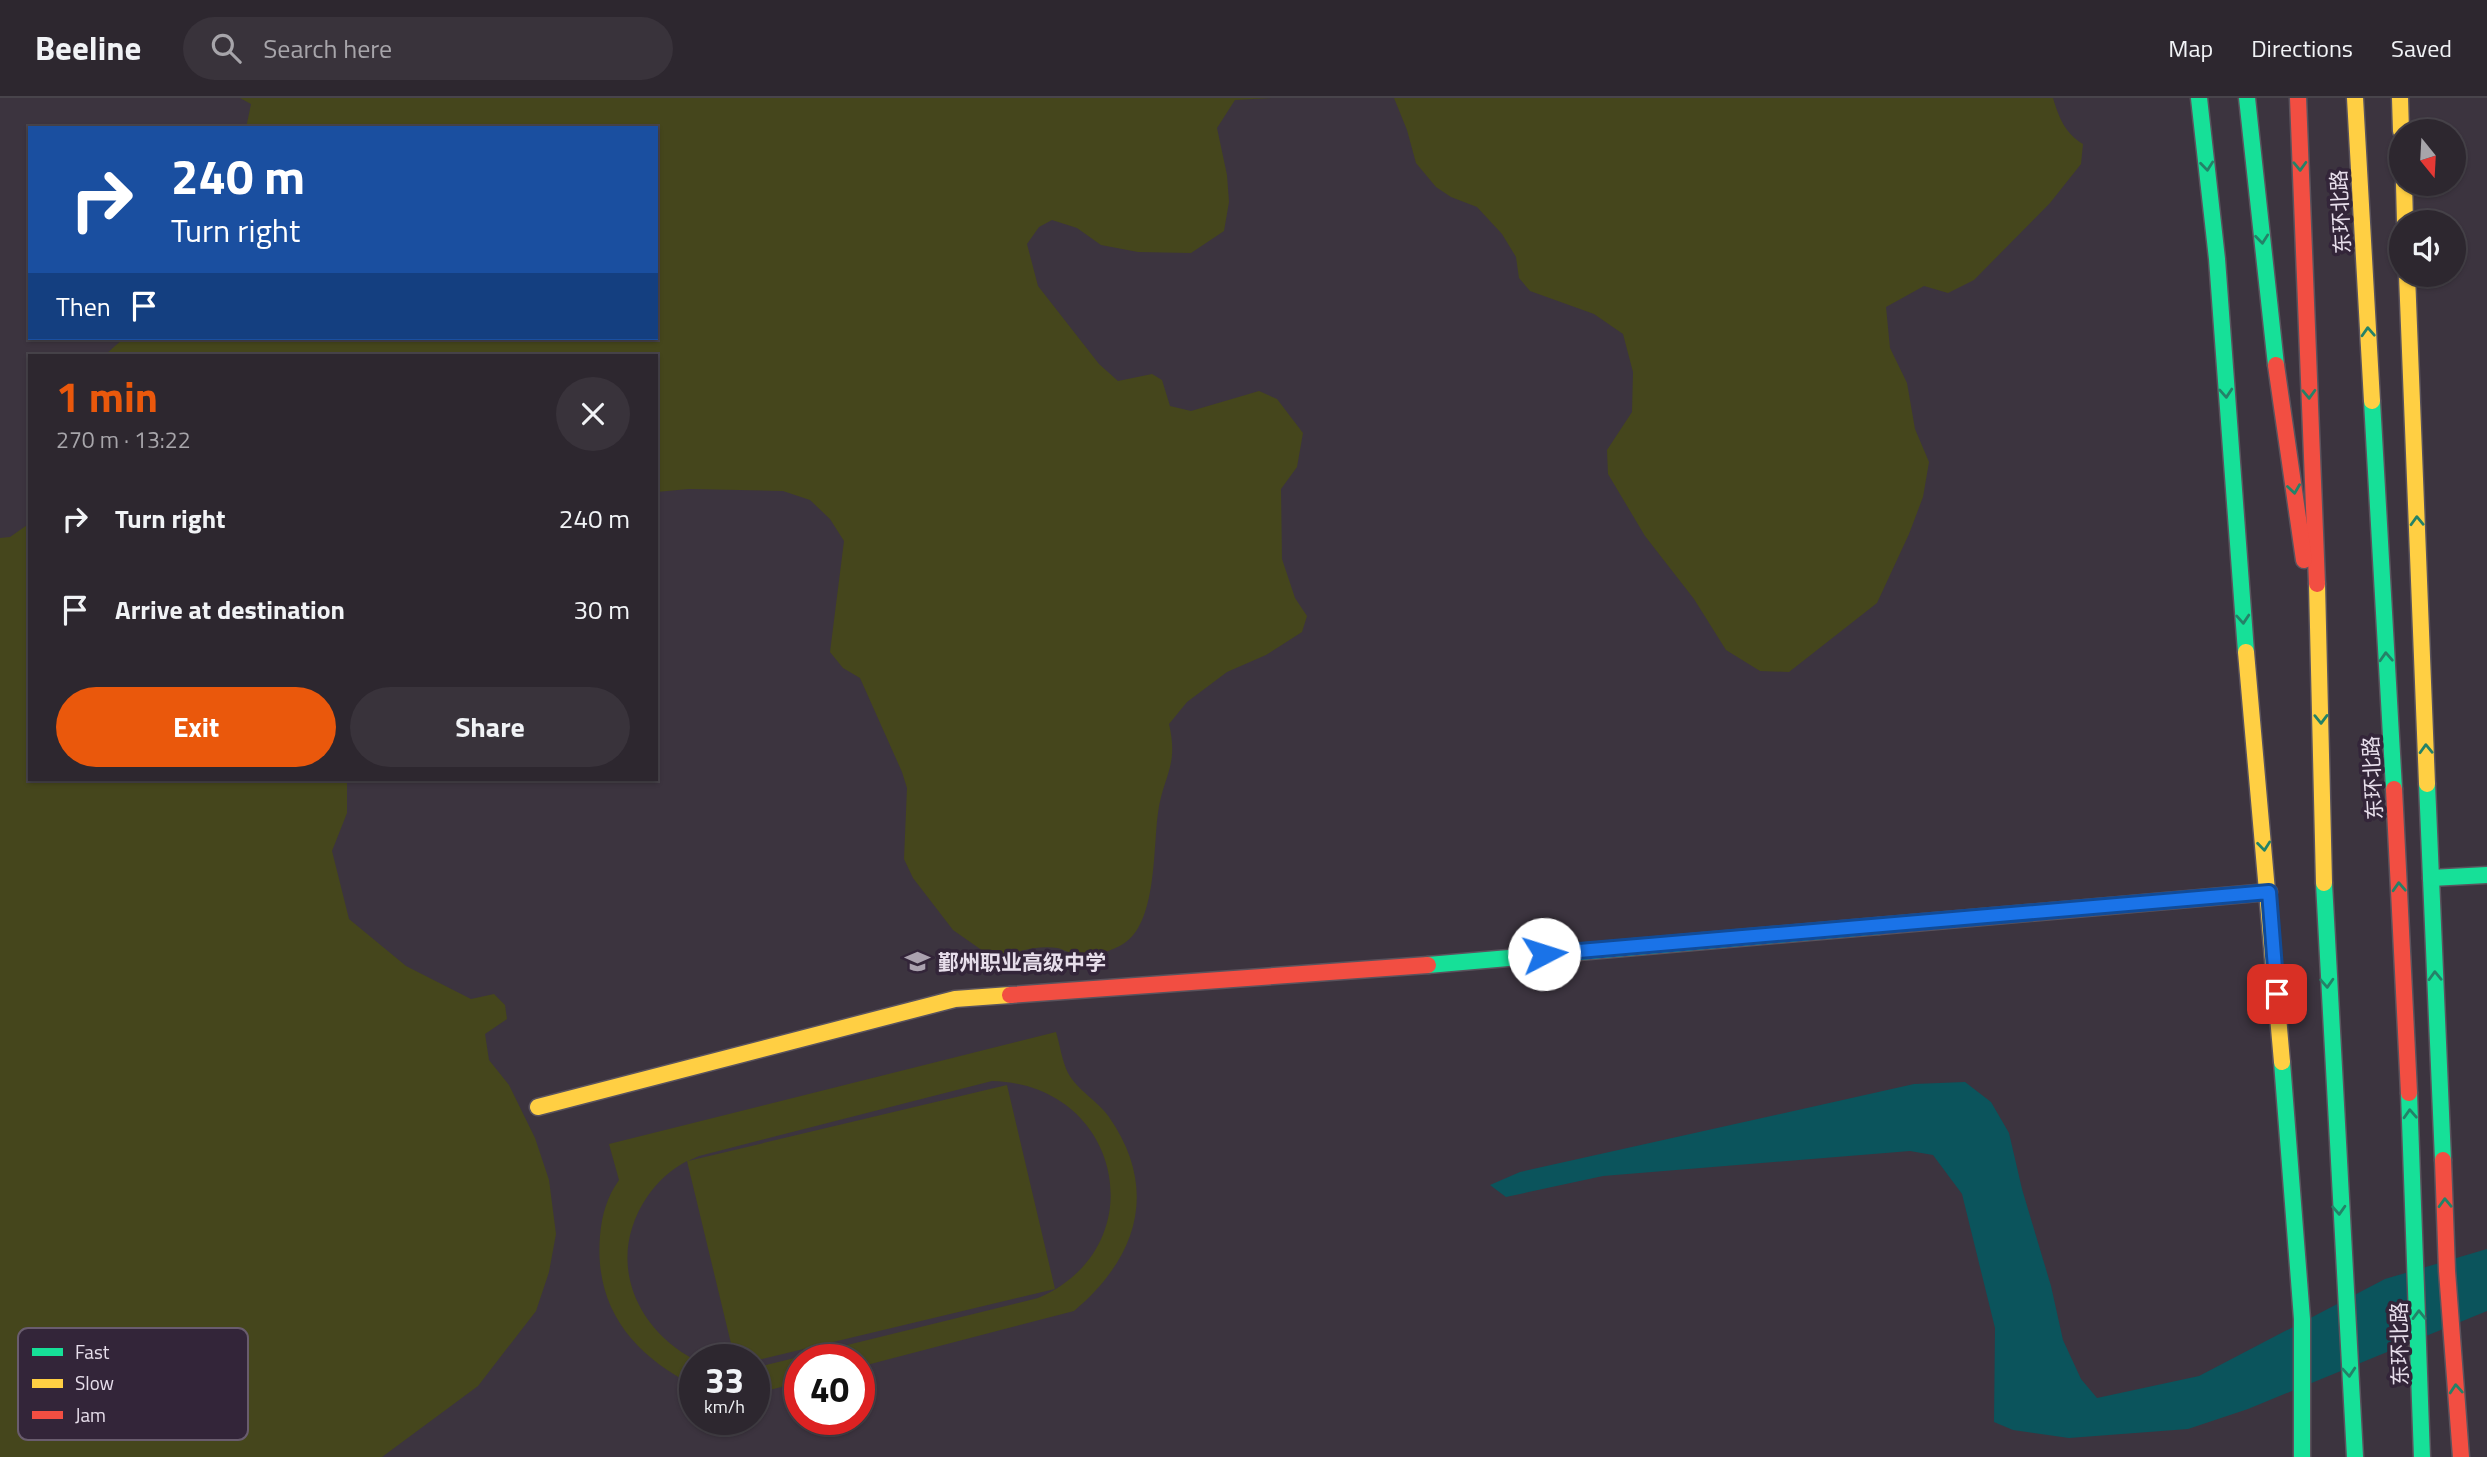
<!DOCTYPE html>
<html lang="en">
<head>
<meta charset="utf-8">
<style>
	:root { --surface:#2d272f; --page:#39333b; --text:#f1f3f6; --muted:#a7a5aa; --line:#48444b; --accent:#ea580c }
	body { margin:0; font-family:"Titillium Web","Noto Sans SC",sans-serif; background:var(--page); color:var(--text); height:100vh; display:flex; flex-direction:column; font-size:26px; white-space:nowrap }
	* { box-sizing:border-box; margin:0 }
	p { font-size:23px; color:var(--muted) }
	.icon { flex:none; width:38px; height:38px; fill:none; stroke:currentColor; stroke-width:2; stroke-linecap:round; stroke-linejoin:round }
	.map { position:relative; flex:1; overflow:hidden }
	.panel { position:absolute; left:28px; top:256px; width:630px; height:427px; display:flex; flex-direction:column; background:var(--surface); border-radius:0px; box-shadow:0 2px 5px #0004,0 0 0 2px var(--line) }
	.panel>* { flex:none }
	.hud { position:absolute; left:28px; top:28px; width:630px; height:214px; border-radius:0px; box-shadow:0 2px 5px #0004,0 0 0 2px var(--line); background:#1a4fa0; color:#fff; overflow:hidden }
	.needle { width:46px; rotate:162deg }
	.controls { position:absolute; left:2389px; top:21px; display:grid; gap:14px }
	.controls a { display:grid; place-items:center; width:77px; height:77px; border-radius:50%; background:var(--surface); box-shadow:0 2px 5px #0004,0 0 0 2px var(--line); font-size:35px }
	.speed { position:absolute; left:679px; top:1246px; display:flex; gap:14px; font-size:35px; font-weight:700; text-align:center }
	.speed>* { display:grid; place-content:center; width:91px; height:91px; border-radius:50%; background:var(--surface); box-shadow:0 2px 5px #0004,0 0 0 2px var(--line); line-height:1 }
	.speed small { font-size:18px; font-weight:400 }
	.speed .limit { border:10px solid #d22; background:#fff; color:#111 }
	.pin { position:absolute; display:grid; place-items:center; width:60px; height:60px; color:#fff; margin:-30px; border-radius:14px; box-shadow:0 4px 10px #0006 }
	.me { position:absolute; width:77px; margin:-38px; rotate:85deg; stroke-linejoin:round; filter:drop-shadow(0 0 5px #0008) }
	.turn { display:flex; align-items:center; gap:24px; height:147px; padding:0 28px; font-size:32px }
	.turn .icon { width:91px; height:91px; stroke-width:2.5 }
	.turn b { display:block; font-size:49px; line-height:60px }
	.then { display:flex; align-items:center; height:66px; padding:0 28px; background:#0003; gap:14px; font-size:26px }
	.round { display:grid; place-items:center; flex:none; width:74px; height:74px; border-radius:37px; background:var(--page) }
	.head { display:flex; align-items:center; justify-content:space-between; height:119px; padding:0 28px }
	h1 { font-size:42px; font-weight:700; line-height:52px; color:var(--accent) }
	.primary-button { display:flex; gap:14px; margin-top:auto; padding:14px 28px }
	.primary-button a { flex:1; height:80px; border-radius:42px; background:var(--accent); color:#fff; font-size:28px; font-weight:700; line-height:80px; text-align:center }
	.primary-button a+a { background:var(--page); color:var(--text) }
	ul { padding:0; list-style:none }
	li { display:flex; align-items:center; gap:21px; height:91px; padding:0 28px }
	li div { flex:1 }
	li b { display:block; font-size:26px }
	li em { font-style:normal }
	header { display:flex; align-items:center; gap:42px; box-sizing:border-box; height:98px; padding:0 35px; background:var(--surface); border-bottom:2px solid var(--line) }
	header strong { font-size:33px }
	nav { display:flex; gap:38px; margin-inline-start:auto; font-size:24px }
	.search { width:490px; height:63px; background:var(--page); display:flex; align-items:center; gap:18px; box-sizing:border-box; padding:0 24px; border-radius:38px; color:var(--muted); font-size:26px }
	.map>svg:first-child { display:block }
	.green { fill:#45461c }
	.water { fill:#0b545c }
	.lines { fill:none; stroke-linecap:round; stroke-linejoin:round }
	.fast-casing { stroke:#5a535d; stroke-width:19 }
	.slow-casing { stroke:#5a535d; stroke-width:19 }
	.jam-casing { stroke:#5a535d; stroke-width:19 }
	.fast { stroke:#16e098; stroke-width:16 }
	.slow { stroke:#ffcf43; stroke-width:16 }
	.jam { stroke:#f24e42; stroke-width:16 }
	.oneway { stroke:#248268 }
	.route-casing { stroke:#114b97; stroke-width:18 }
	.route { stroke:#1a73e8; stroke-width:12 }
	.labels { text-anchor:middle; dominant-baseline:central; stroke-width:7; stroke-linejoin:round; paint-order:stroke }
	.street-label { font-size:21px; fill:#e7deeb; stroke:#332539 }
	.poi-label { font-size:21px; font-weight:bold; fill:#e7deeb; stroke:#332539; text-anchor:start }
	.key { fill:#332539; stroke:#695c6e; stroke-width:2 }
	.key-label { font-size:19px; fill:#e7deeb }
</style>
</head>
<body>
<header>
<strong>Beeline</strong>
<div class="search"><svg class="icon" aria-label="search" viewBox="0 0 24 24"><circle cx="10" cy="10" r="6"/><path d="M15 15l6 6"/></svg>Search here</div>
<nav><a>Map</a><a>Directions</a><a>Saved</a></nav>
</header>
<div class="map">
<svg width="2487" height="1359" viewBox="0 0 2487 1359">
	<rect width="100%" height="100%" fill="#3c343f"/>
	<g class="green">
		<path d="M240,0H1272L1235,2L1217,30L1227,77L1229,104L1224,133L1191,155L1138,154L1101,147L1077,130L1052,122L1039,129L1027,146L1038,188L1099,266L1118,283L1152,276L1162,282L1170,308L1191,313L1259,293L1277,301L1303,335L1297,369L1281,391L1282,461L1295,500L1307,518L1302,534L1266,557L1227,574L1187,604L1169,626C1179,669 1163,677 1158,715C1153,750 1157,826 1123,846C1112,853 1090,860 1077,857C1070,856 1064,851 1057,850C1037,847 1012,855 993,860L953,832L913,780L904,761L907,690L902,674L860,580L843,570L830,554L844,443L830,421L810,402L783,393L689,391L656,394V257H105L124,240H656V30H246L251,6Z"/>
		<path d="M1394,0H2053C2059,20 2065,35 2083,46L2081,66L2050,105L1974,182L1948,195L1924,188L1886,209L1890,250L1907,285L1915,331L1929,364L1923,399L1909,436L1877,505L1789,574L1760,573L1726,552L1694,501L1645,438L1608,376L1607,352L1632,314L1633,274L1623,236L1594,216L1530,193L1519,180L1516,159L1502,136L1477,109L1451,99L1436,89L1416,65L1407,32Z"/>
		<path d="M30,425V681H347V715L332,753L349,821L406,868L471,901L494,896L505,907L507,921L485,936L489,962L509,987L535,1040L549,1082L556,1136L549,1174L536,1213L478,1288L382,1359H0V440L10,439Z"/>
		<path d="M1056,934C1060,947 1062,963 1068,975C1077,992 1098,1003 1109,1019C1159,1091 1138,1159 1074,1213L859,1269V1262H800V1284L754,1296V1270L1038,1200C1156,1150 1123,986 992,983L699,1058L688,1063L1007,987L1055,1191L754,1263L735,1262L687,1063C670,1072 658,1083 647,1099C606,1160 633,1229 695,1262V1288C633,1257 594,1210 600,1138C602,1116 607,1099 619,1082L609,1046Z"/>
	</g>
	<path class="water" d="M1965,984L1991,1004L2009,1035L2022,1091L2051,1188L2063,1242L2081,1281L2097,1300L2199,1278L2385,1181L2487,1151V1213L2248,1311L2188,1331L2069,1340L2013,1332L1994,1324L1995,1230L1962,1096L1933,1057L1910,1053L1603,1078L1506,1099L1490,1087L1520,1074L1914,986Z"/>
	<g class="lines">
		<defs>
			<g id="fast">
				<path d="M2199,0L2217,161L2246,554"/>
				<path d="M2247,0L2276,267"/>
				<path d="M2372,303L2394,691"/>
				<path d="M2427,686L2443,1062"/>
				<path d="M2431,780L2487,777"/>
				<path d="M2324,785L2355,1359"/>
				<path d="M1428,867L1879,828"/>
				<path d="M2282,964L2302,1221V1359"/>
				<path d="M2409,995L2422,1359"/>
			</g>
			<g id="slow">
				<path d="M2355,0L2372,303"/>
				<path d="M2400,0L2401,33"/>
				<path d="M2404,86L2405,124"/>
				<path d="M2407,177L2427,686"/>
				<path d="M2317,486L2324,785"/>
				<path d="M2246,554L2282,964"/>
				<path d="M538,1009L955,901L1010,897"/>
			</g>
			<g id="jam">
				<path d="M2298,0L2317,486"/>
				<path d="M2276,267L2304,462"/>
				<path d="M2394,691L2409,995"/>
				<path d="M1879,828L2269,794"/>
				<path d="M1010,897L1428,867"/>
				<path d="M2443,1062L2447,1173L2461,1359"/>
			</g>
		</defs>
		<use href="#fast" class="fast-casing"/>
		<use href="#slow" class="slow-casing"/>
		<use href="#jam" class="jam-casing"/>
		<use href="#fast" class="fast"/>
		<use href="#slow" class="slow"/>
		<use href="#jam" class="jam"/>
	</g>
	<defs><path id="oneway-chevron" d="M-2-3.5L2.5 0L-2 3.5" fill="none" stroke-width="1.6" stroke-linecap="round" stroke-linejoin="round" transform="scale(1.75)"/></defs>
	<g class="oneway">
		<use href="#oneway-chevron" transform="translate(2207 68) rotate(84)"/>
		<use href="#oneway-chevron" transform="translate(2300 68) rotate(88)"/>
		<use href="#oneway-chevron" transform="translate(2262 141) rotate(84)"/>
		<use href="#oneway-chevron" transform="translate(2368 234) rotate(-93)"/>
		<use href="#oneway-chevron" transform="translate(2226 295) rotate(86)"/>
		<use href="#oneway-chevron" transform="translate(2309 296) rotate(88)"/>
		<use href="#oneway-chevron" transform="translate(2294 391) rotate(82)"/>
		<use href="#oneway-chevron" transform="translate(2417 423) rotate(-92)"/>
		<use href="#oneway-chevron" transform="translate(2243 521) rotate(86)"/>
		<use href="#oneway-chevron" transform="translate(2386 559) rotate(-93)"/>
		<use href="#oneway-chevron" transform="translate(2321 621) rotate(89)"/>
		<use href="#oneway-chevron" transform="translate(2426 651) rotate(-92)"/>
		<use href="#oneway-chevron" transform="translate(2264 748) rotate(84)"/>
		<use href="#oneway-chevron" transform="translate(2399 789) rotate(-93)"/>
		<use href="#oneway-chevron" transform="translate(2435 878) rotate(-92)"/>
		<use href="#oneway-chevron" transform="translate(2327 885) rotate(87)"/>
		<use href="#oneway-chevron" transform="translate(2410 1016) rotate(-93)"/>
		<use href="#oneway-chevron" transform="translate(2445 1105) rotate(-92)"/>
		<use href="#oneway-chevron" transform="translate(2339 1112) rotate(87)"/>
		<use href="#oneway-chevron" transform="translate(2419 1217) rotate(-91)"/>
		<use href="#oneway-chevron" transform="translate(2349 1274) rotate(86)"/>
		<use href="#oneway-chevron" transform="translate(2456 1291) rotate(-94)"/>
	</g>
	<g class="lines">
		<defs>
			<path id="route" d="M1544,856L2269,794L2277,896"/>
		</defs>
		<use href="#route" class="route-casing"/>
		<use href="#route" class="route"/>
	</g>
	<defs>
		<symbol id="school-bare" viewBox="-9 -9 18 18"><path d="M0-5L7-2L0 1L-7-2ZM-4 1L0 2.5L4 1V4Q0 6-4 4Z" fill="#aba2af" stroke="#332539" stroke-width="2.5" paint-order="stroke"/></symbol>
	</defs>
	<g fill-rule="evenodd">
		<use href="#school-bare" x="900" y="846" width="35" height="35"/>
	</g>
	<g class="labels">
		<g class="street-label">
			<text transform="translate(2340 114) rotate(-93)">东环北路</text>
			<text transform="translate(2372 680) rotate(-93)">东环北路</text>
			<text transform="translate(2399 1246) rotate(-91)">东环北路</text>
		</g>
		<g class="poi-label">
			<text x="938" y="864">鄞州职业高级中学</text>
		</g>
	</g>
	<rect x="18" y="1230" width="230" height="112" rx="10" class="key"/>
	<rect x="32" y="1250" width="31" height="8" fill="#16e098"/>
	<rect x="32" y="1281" width="31" height="9" fill="#ffcf43"/>
	<rect x="32" y="1313" width="31" height="8" fill="#f24e42"/>
	<g class="key-label">
		<text x="75" y="1261">Fast</text>
		<text x="75" y="1292">Slow</text>
		<text x="75" y="1324">Jam</text>
	</g>
</svg>
<div class="controls">
<a><svg class="needle" viewBox="-14 -14 28 28"><path d="M0-13l5 13h-10z" fill="#e53935"/><path d="M0 13l5-13h-10z" fill="#a7a5aa"/></svg></a>
<a><svg class="icon" aria-label="sound" viewBox="0 0 24 24"><path d="M4 9h4l5-4v14l-5-4H4zM17 9q2 3 0 6"/></svg></a>
</div>
<div class="speed"><div>33<small>km/h</small></div><div class="limit">40</div></div>
<div class="pin" style="left:2277px;top:896px;background:#d93025"><svg class="icon" aria-label="arrive" viewBox="0 0 24 24"><path d="M6 21V4h12l-3 4 3 4H6"/></svg></div>
<svg class="me" style="left:1544px;top:856px" viewBox="-20 -20 40 40"><circle r="19" fill="#fff"/><path d="M0-13L10 11 0 6-10 11z" fill="#1a73e8"/></svg>
<div class="hud">
<div class="turn"><svg class="icon" aria-label="right" viewBox="0 0 24 24"><path d="M7 20v-9h11M14 6l5 5-5 5"/></svg><div><b>240 m</b>Turn right</div></div>
<div class="then">Then<svg class="icon" aria-label="arrive" viewBox="0 0 24 24"><path d="M6 21V4h12l-3 4 3 4H6"/></svg></div>
</div>
<section class="panel">
<div class="head"><div><h1>1 min</h1><p>270 m · 13:22</p></div><a class="round"><svg class="icon" aria-label="close" viewBox="0 0 24 24"><path d="M6 6l12 12M18 6L6 18"/></svg></a></div>
<ul>
<li><svg class="icon" aria-label="right" viewBox="0 0 24 24"><path d="M7 20v-9h11M14 6l5 5-5 5"/></svg><div><b>Turn right</b></div><em>240 m</em></li>
<li><svg class="icon" aria-label="arrive" viewBox="0 0 24 24"><path d="M6 21V4h12l-3 4 3 4H6"/></svg><div><b>Arrive at destination</b></div><em>30 m</em></li>
</ul>
<div class="primary-button"><a>Exit</a><a>Share</a></div>
</section>
</div>
</body>
</html>
